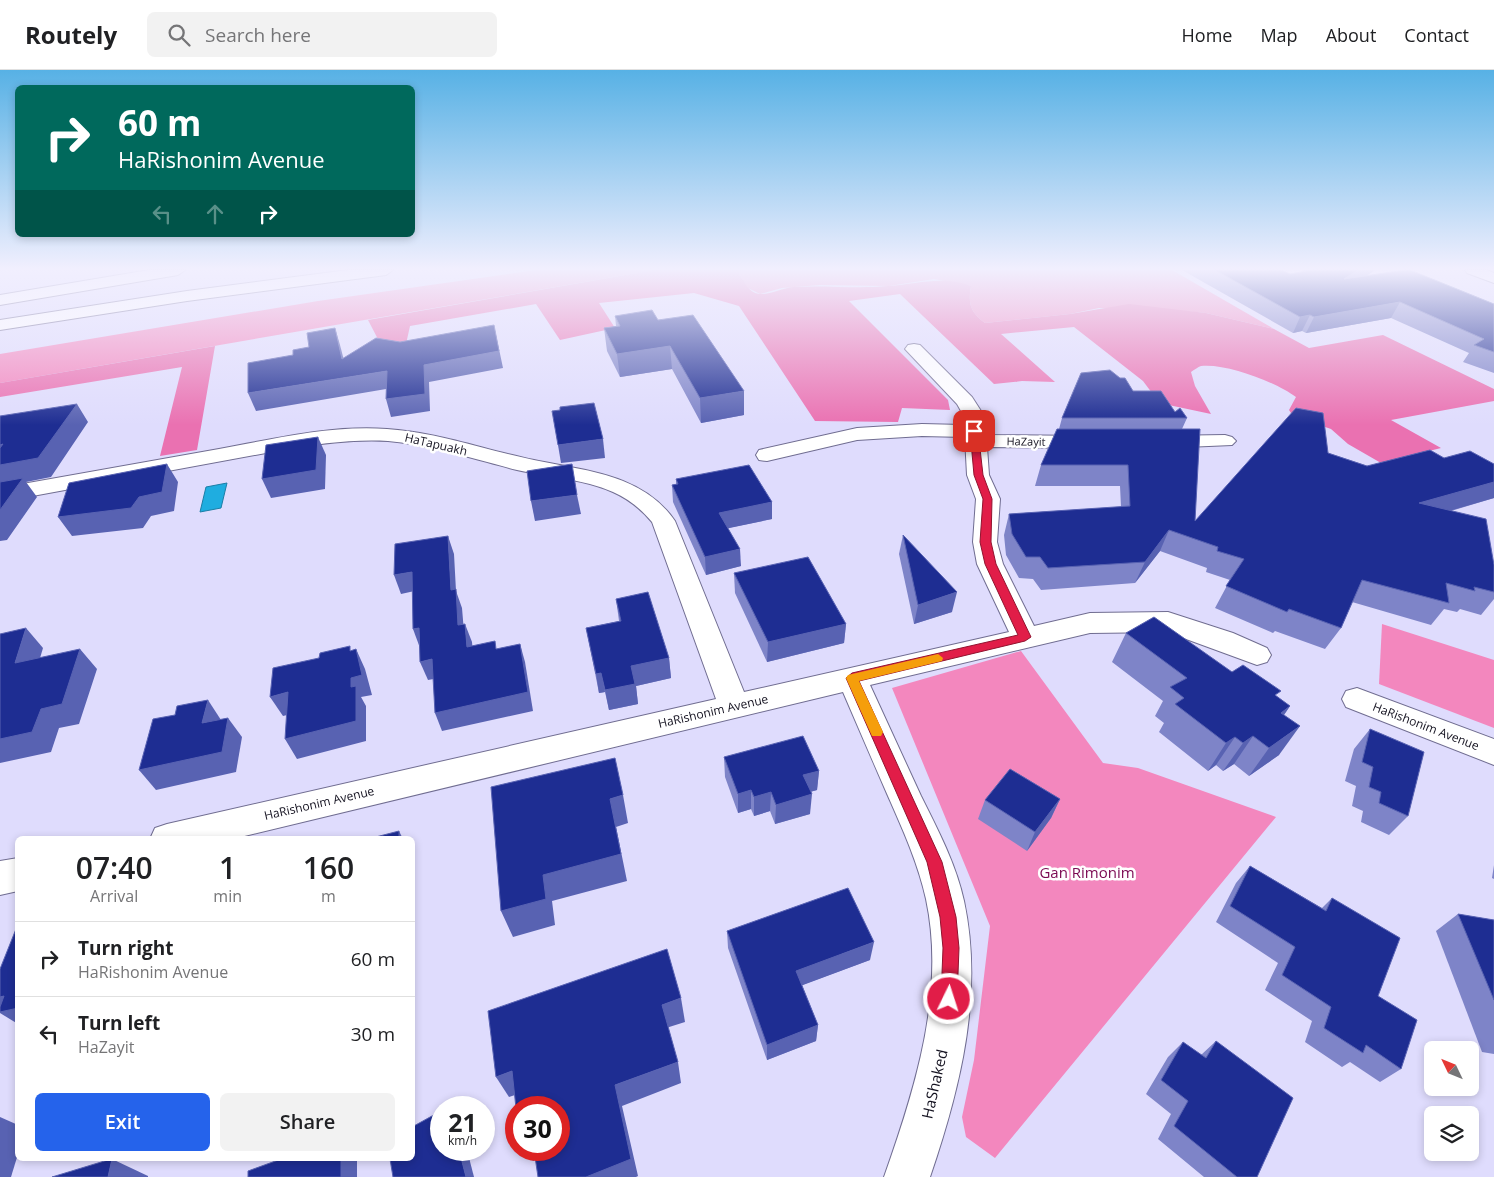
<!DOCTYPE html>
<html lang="en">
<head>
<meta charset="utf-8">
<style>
	:root { --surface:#fff; --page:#f2f2f2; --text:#202124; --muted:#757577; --line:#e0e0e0; --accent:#2563eb }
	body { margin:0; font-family:"Open Sans",sans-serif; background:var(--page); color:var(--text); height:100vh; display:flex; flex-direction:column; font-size:19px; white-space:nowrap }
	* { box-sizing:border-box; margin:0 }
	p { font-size:16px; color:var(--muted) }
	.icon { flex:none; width:28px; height:28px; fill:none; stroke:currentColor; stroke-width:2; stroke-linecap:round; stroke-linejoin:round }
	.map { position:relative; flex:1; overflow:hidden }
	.drawer { position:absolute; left:15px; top:766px; width:400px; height:325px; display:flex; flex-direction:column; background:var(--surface); border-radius:8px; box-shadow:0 2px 8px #0003 }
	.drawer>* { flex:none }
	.guide { position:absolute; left:15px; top:15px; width:400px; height:152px; border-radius:8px; box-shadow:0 2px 8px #0003; background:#00695c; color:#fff; overflow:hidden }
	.needle { width:32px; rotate:313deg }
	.fabs { position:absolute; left:1424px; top:971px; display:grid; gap:10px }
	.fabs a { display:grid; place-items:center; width:55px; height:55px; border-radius:8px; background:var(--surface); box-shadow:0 2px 8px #0003; font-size:25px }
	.speed { position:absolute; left:430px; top:1026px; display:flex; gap:10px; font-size:25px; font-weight:700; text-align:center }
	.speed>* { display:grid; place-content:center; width:65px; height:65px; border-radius:50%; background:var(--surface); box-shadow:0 2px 8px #0003; line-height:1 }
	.speed small { font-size:12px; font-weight:400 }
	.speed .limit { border:8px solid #d22; background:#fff; color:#111 }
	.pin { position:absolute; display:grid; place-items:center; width:42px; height:42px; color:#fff; margin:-21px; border-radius:10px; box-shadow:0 2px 8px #0006 }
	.me { position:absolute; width:55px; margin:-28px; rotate:4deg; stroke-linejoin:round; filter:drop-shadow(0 0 4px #0008) }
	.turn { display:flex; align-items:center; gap:18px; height:105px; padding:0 20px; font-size:22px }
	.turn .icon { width:65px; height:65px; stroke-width:2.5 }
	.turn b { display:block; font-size:35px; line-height:42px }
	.lanes { display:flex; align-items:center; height:48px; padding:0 20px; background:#0003; justify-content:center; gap:25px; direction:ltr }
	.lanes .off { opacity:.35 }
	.eta { display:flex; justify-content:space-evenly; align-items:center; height:85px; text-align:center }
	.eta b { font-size:30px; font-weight:600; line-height:35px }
	.primary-button { display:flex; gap:10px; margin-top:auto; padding:10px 20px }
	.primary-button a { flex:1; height:58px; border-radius:8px; background:var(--accent); color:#fff; font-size:20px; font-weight:600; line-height:58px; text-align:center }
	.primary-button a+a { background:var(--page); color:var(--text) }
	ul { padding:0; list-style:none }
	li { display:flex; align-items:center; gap:15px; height:75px; padding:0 20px; border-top:1px solid var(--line) }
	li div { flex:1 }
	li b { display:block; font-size:19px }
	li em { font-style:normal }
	header { display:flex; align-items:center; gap:30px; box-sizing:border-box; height:70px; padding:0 25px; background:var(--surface); border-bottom:1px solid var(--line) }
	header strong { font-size:24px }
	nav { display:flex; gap:28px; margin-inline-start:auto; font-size:18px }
	.search { width:350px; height:45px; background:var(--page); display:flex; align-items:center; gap:12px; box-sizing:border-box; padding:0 18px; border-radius:8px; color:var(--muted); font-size:19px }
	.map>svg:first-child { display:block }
	.green { fill:#f387be }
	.forest { fill:#ea71b1 }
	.water { fill:#1fade0; stroke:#1c7ea6 }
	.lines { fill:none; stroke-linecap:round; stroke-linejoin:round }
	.street-casing { stroke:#706d91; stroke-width:2 }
	.highway-casing { stroke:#706d91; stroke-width:2 }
	.street { fill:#fff; fill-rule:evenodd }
	.highway { fill:#fff; fill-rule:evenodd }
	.wall { fill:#7e84c8 }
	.shaded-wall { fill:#5862b2 }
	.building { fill:#1e2d92; stroke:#5862b2 }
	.route { fill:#e11d48; stroke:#92132f }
	.slow { fill:#f59e0b }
	.labels { text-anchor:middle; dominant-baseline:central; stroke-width:5; stroke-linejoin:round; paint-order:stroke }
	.far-street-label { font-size:11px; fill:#141220; stroke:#fff }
	.street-label { font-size:12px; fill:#141220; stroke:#fff }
	.near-park-label { font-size:15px; fill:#7b0952; stroke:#fff }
	.near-street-label { font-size:15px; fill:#141220; stroke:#fff }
</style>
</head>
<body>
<header>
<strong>Routely</strong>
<div class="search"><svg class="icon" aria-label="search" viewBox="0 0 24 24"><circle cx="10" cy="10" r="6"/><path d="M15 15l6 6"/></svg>Search here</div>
<nav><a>Home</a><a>Map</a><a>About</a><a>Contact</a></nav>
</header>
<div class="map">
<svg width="1494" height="1107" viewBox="0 0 1494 1107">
	<rect width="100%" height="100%" fill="#dfdcfd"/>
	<g class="green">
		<path d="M536,200H654L0,313V284L318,231Z"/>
		<path d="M744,200H1172L1274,259L1206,243L1160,239L1099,238L1070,244L985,253C970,242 968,234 971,216L934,209L889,216L820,215L782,218L760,224L746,217L739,203Z"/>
		<path d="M1382,554L1494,590V658L1379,614Z"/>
		<path d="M1021,581L1103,693L1138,698L1276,747L995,1088L966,1067L962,1047L974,990L990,856L892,618Z"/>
	</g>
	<g class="forest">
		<path d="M654,200H744L739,203C744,212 748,222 759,224C769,225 783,218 793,217C825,215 857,219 888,216C918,214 942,205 971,216C968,234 970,242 985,253L1070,244L1129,234L1206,243L1274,259L1309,278L1383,265L1494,319V331L1391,350L1441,378L1381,393L1348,374L1331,359L1293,346L1289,340L1296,327C1276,312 1226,293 1201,296C1198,297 1194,300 1191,302L1195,316L1211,344L1164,334L1155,327L1143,311L1074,257L1001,264L1055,312L1022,311L994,314L900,224L849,231L948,330L950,340L902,338L898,352L815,351L739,236L694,223L599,233L615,258L560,270L536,234L410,256L406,274L380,273L368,250Z"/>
		<path d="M215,276L197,380L160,386L182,297L0,327V313Z"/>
	</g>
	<path class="water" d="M227,413L221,438L200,442L206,417Z"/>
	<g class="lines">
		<defs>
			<g id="street">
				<path d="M1465,200H1487L1494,203V213L1467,203Z"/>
				<path d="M914,274L920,275L972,327L981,341L985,365L1089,366L1096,368L1100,372L1096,376L1089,378L987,377L989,405L1000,429L997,472L1003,494L1034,556L1090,543L1168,542L1233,563L1267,578L1271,585L1267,592L1257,595L1167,562L1090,563L870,615C887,652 904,689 921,726C938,760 956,794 964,831C984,925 960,1019 930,1107H884C915,1020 946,922 926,829C918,793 903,760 888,726C873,692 858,657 843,622L232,769H150L155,758L167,754L716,629L652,452C641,439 629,429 613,422C583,409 549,407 517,400C474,389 432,375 388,371C352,369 317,374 282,380L0,432V418C73,405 146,392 219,379C274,369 330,355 387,359C437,362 485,380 534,390C586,401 643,404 675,451L744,622L1009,562L977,494L973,472L976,429L967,405L965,367L922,366L857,370L767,391L759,390L756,385L759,380L857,358L922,354L963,355L961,341L957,334L905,279L908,275Z"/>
				<path d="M1225,365L1232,367L1236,371L1232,375L1162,378L1155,376L1151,372L1155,368L1162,366Z"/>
				<path d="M1357,618L1494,669V695L1346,637L1342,629L1346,621Z"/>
				<path d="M18,788V821L0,825V791Z"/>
			</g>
			<g id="highway">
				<path d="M149,200H185L178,205L0,235V225Z"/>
				<path d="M348,200H393L386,205L187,231L0,260V250L187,221Z"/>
			</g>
		</defs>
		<use href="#street" class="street-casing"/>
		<use href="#highway" class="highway-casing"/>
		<use href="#street" class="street"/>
		<use href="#highway" class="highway"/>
	</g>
	<g class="wall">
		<path d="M1182,200H1281L1290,204L1306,202L1302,200H1375L1367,206L1494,234V303L1463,292L1469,283L1391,248L1306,263L1302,261L1293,263Z"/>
		<path d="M615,246L658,250L744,345L701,353L672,299L620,307L607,281L604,258L616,256Z"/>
		<path d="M1133,321L1187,348L1182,359L1195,451L1328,383L1367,396L1444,388L1494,394V428L1451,441L1494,495V529L1481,545L1460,539L1457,542L1444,539L1431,555L1352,532L1341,558L1325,579L1275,561L1273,563L1215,538L1230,510L1206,502L1207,498L1160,481L1135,513L1041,520L1033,509L1019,508L1006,485L1004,465L1009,444L1121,437L1120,416H1035L1041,395L1059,359L1062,348Z"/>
		<path d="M676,409L772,432V449L728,458L741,496L706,505L673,432L672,415L676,414Z"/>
		<path d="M903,465L952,542L914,554L899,484Z"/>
		<path d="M734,503L846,554L844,573L767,592L735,523Z"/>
		<path d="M616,529L669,588L671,608L636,616L638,634L609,640L605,622L599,623L586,558L619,551Z"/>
		<path d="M1126,563L1277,627L1290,636L1284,645L1279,685L1249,706L1234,694L1223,701L1216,695L1208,701L1159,662L1164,653L1155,646L1163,631L1112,592Z"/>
		<path d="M1370,659L1408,746L1389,765L1361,752L1363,741L1352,736L1356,716L1345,711L1354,679Z"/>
		<path d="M724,687L819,701L817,720L810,722V744L775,754L770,741L754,746L751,739L738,743L725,707Z"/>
		<path d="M1060,729L1051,748L1027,781L978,749L985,730Z"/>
		<path d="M1494,795V809L1492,808Z"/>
		<path d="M1250,796L1322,838L1332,828L1378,926L1401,999L1380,1012L1350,992L1342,997L1305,972L1312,951L1265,920L1278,893L1216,852L1236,813Z"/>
		<path d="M1458,844L1494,850V984L1482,982L1436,861Z"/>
		<path d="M727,861L870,890L802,915L818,955L816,971L767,990L728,878Z"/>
		<path d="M1216,971L1257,1107H1204L1158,1069L1171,1044L1146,1024L1168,987L1183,972L1201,985Z"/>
	</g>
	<g class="shaded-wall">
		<path d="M1358,200H1375L1337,224L1344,209Z"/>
		<path d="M1400,232L1391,248L1306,263L1314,247Z"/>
		<path d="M1310,245L1302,261L1293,263L1300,247Z"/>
		<path d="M494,255L503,298L429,312L430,341L391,347L386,329L424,295Z"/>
		<path d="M335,258L340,275L348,306L342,289Z"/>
		<path d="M670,276L672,299L620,307L617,284Z"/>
		<path d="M387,301L392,318L256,341L248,323Z"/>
		<path d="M744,321V345L701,353L700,328Z"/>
		<path d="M77,334L88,352L51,407L26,412L37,427L7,470L0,471V375Z"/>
		<path d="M318,367L326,385L325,419L271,428L262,409Z"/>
		<path d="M603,369L605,388L561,393L558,375Z"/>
		<path d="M167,394L178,412L174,441L151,446L143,458L72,466L58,447L139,427Z"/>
		<path d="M1494,412V428L1404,454L1419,433Z"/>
		<path d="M577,425L581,444L535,451L531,431Z"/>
		<path d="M772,432V449L720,460L719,443Z"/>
		<path d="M1169,460L1160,481L1135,513L1145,492Z"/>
		<path d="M448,466L454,484L456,521L462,538L465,574L458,555L451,520Z"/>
		<path d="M740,479L741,496L706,505L705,487Z"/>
		<path d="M412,502L419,520L401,524L394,505Z"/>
		<path d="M957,522L952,542L914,554L918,535Z"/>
		<path d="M465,554L472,572L474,596L467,577Z"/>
		<path d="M846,554L844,573L767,592L768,572Z"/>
		<path d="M26,558L43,578L33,612L15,593Z"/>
		<path d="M419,558L420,578L413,559Z"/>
		<path d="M520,574L525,592L533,641L442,661L435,643Z"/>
		<path d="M80,579L97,599L79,654L59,658L51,682L0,693V669L41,639Z"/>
		<path d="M356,579L365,599L372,625L361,627L366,636V671L297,689L285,669L351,617V608Z"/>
		<path d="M669,588L671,608L636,616L638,634L609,640L605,620L631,596Z"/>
		<path d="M432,589L439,608L428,610L420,592Z"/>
		<path d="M601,603L605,622L599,623L596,604Z"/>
		<path d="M288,622L300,642L283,646L270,627Z"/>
		<path d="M208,630L221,650L202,653Z"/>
		<path d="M1290,636L1270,665L1281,643Z"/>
		<path d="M228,648L242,667L236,702L156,720L139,700Z"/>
		<path d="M1300,656L1279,685L1249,706L1269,678Z"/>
		<path d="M1253,666L1234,694L1223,701L1243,673Z"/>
		<path d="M1235,667L1216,695L1208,701L1226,673Z"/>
		<path d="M819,701L817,720L802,724L803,705Z"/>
		<path d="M751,720V739L738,743V724Z"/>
		<path d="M771,722L770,741L754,746V727Z"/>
		<path d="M812,724L810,744L775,754L776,735Z"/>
		<path d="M623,725L628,753L616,757L627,811L552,831L555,855L513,867L501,841L610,729Z"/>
		<path d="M1060,729L1051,748L1027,781L1035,762Z"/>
		<path d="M399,761L403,769H399Z"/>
		<path d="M874,872L870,890L795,918L796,901Z"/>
		<path d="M4,926L18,935V954L0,943V927Z"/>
		<path d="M681,928L685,952L666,958L662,935Z"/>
		<path d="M818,955L816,971L767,990V975Z"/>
		<path d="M678,992L681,1013L622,1036L638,1106L636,1107H586L615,1015Z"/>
		<path d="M512,1001L524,1022L509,1027L496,1007Z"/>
		<path d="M0,1047L18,1055V1084L11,1107H0Z"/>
		<path d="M459,1080H467L474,1107H466Z"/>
		<path d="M525,1080H539L544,1086L533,1091Z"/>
		<path d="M112,1089L148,1106V1107H108Z"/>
		<rect x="341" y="1089" width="16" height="18"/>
	</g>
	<g class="building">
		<path d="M1215,200H1281L1290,204L1312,200H1358L1344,209L1405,200H1410L1494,234V282L1474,275L1484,269L1400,232L1314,247L1310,245L1300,247Z"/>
		<path d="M652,240L658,250L693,245L744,321L700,328L670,276L617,284L604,258L620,256L615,246Z"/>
		<path d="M494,255L499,281L424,295L425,324L386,329L387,301L248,323V293L293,285V280L309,277L307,263L335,258L342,289L376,268L400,272Z"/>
		<path d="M1110,300L1120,308H1125L1133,321H1161L1175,342L1180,338L1187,348H1062L1081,303Z"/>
		<path d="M594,333L603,369L558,375L552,341L560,340V337Z"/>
		<path d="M77,334L38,388L0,395V378L3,374L0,375V346Z"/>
		<path d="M1296,338L1323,343L1328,383L1367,396L1430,380L1444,388L1470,381L1494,394V412L1419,433L1486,449L1494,495V522L1474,517L1475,521L1446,513L1449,533L1362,510L1341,558L1289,539L1287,542L1226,516L1244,489L1217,481L1218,477L1169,460L1145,492L1048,498L1040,487H1026L1012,464L1009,444L1130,436L1128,395H1041L1057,359H1200L1195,451Z"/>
		<path d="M318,367L316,400L262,409L266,375Z"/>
		<path d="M167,394L162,422L139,427L131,438L58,447L69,413Z"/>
		<path d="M572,394L577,425L531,431L527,401Z"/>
		<path d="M749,395L772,432L719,443L740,479L705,487L672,415L678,414L676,409Z"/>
		<path d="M23,408L0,440V412Z"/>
		<path d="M903,465L957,522L918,535Z"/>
		<path d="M448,466L451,520L456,519L458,555L465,554L467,577L495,571L496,579L520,574L528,622L435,643L432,589L420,592L419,558L413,559L412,502L394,505L395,474Z"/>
		<path d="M808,487L846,554L768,572L734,503Z"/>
		<path d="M648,522L669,588L631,596L635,614L605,620L601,603L596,604L586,558L621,551L616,529Z"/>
		<path d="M1154,547L1232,602L1243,595L1281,621L1275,625L1290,636L1281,643L1300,656L1269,678L1253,666L1243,673L1235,667L1226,673L1175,634L1184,628L1170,617L1187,608L1126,563Z"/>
		<path d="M26,558L15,593L80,579L62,634L41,639L32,662L0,669V564Z"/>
		<path d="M350,576V581L356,579L362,605L351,608V617L356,616V651L285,669L288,622L270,627L273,598L319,588L320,583Z"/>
		<path d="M208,630L202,653L228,648L222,682L139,700L153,649L175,645L177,636Z"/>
		<path d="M1370,659L1424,682L1408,746L1379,733L1381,722L1369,717L1373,697L1362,692Z"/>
		<path d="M803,666L819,701L803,705L812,724L776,735L771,722L754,727L751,720L738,724L724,687Z"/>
		<path d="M615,688L623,725L610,729L621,784L543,805L546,829L501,841L491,717Z"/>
		<path d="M1010,699L1060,729L1035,762L985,730Z"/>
		<path d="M399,761V769H368Z"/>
		<path d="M1250,796L1326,841L1332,828L1400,868L1378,926L1417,950L1401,999L1366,975L1363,983L1324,958L1331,937L1282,905L1295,877L1230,836Z"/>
		<path d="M848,818L874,872L796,901L818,955L767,975L727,861Z"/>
		<path d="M1458,844L1494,850V930Z"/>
		<path d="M18,854V938L0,942V937L4,926L0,927V899Z"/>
		<path d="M667,879L681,928L662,935L678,992L615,1015L631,1089L586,1107H538L534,1080H559V1038H516L512,1001L496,1007L488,941Z"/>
		<path d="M1216,971L1293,1028L1257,1107H1237L1174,1056L1188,1031L1161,1010L1183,972L1206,988Z"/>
		<path d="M441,1041V1080H459L466,1107H393L390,1089H412V1057Z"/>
		<path d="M111,1089H112L108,1107H52Z"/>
		<path d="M281,1089H341V1107H248V1101Z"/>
	</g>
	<linearGradient id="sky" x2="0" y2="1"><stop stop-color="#57b1e5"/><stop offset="0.56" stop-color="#f1effe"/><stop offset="1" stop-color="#f1effe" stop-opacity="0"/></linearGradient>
	<rect width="1494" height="355" fill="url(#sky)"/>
	<path class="route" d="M974,358L978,361L983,405L992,429L991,472L996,494L1031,567L1025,571L859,611L942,792L956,847L959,878L957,929L955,935L949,938L943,935L941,929L943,878L940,847L927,792L846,608L852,603L1018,565L985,494L980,472L983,429L974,405L970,361Z"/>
	<path class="slow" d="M938,584L943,588L942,591L859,611L883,662L881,666H872L846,608L848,605Z"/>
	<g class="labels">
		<g class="far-street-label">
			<text transform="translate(1026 371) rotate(1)">HaZayit</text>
		</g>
		<g class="street-label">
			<text transform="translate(436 374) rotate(13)">HaTapuakh</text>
			<text transform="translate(713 641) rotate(-13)">HaRishonim Avenue</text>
			<text transform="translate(1426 656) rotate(21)">HaRishonim Avenue</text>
			<text transform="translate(319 733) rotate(-13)">HaRishonim Avenue</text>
		</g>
		<g class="near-park-label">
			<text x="1087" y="802">Gan Rimonim</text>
		</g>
		<g class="near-street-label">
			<text transform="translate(934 1014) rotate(-77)">HaShaked</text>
		</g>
	</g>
</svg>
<div class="fabs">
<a><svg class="needle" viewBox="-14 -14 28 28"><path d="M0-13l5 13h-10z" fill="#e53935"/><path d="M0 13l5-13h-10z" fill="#757577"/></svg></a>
<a><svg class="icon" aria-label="layers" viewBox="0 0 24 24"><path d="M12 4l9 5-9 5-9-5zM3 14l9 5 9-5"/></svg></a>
</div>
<div class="speed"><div>21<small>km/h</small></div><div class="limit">30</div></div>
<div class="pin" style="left:974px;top:361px;background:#d93025"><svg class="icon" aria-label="arrive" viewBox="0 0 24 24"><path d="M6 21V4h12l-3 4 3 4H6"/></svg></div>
<svg class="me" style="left:949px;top:929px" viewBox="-20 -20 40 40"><circle r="17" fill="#e11d48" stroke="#fff" stroke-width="3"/><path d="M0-11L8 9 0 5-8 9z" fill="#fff"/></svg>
<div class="guide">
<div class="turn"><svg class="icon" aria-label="right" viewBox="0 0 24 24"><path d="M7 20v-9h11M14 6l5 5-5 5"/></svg><div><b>60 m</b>HaRishonim Avenue</div></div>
<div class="lanes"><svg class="icon off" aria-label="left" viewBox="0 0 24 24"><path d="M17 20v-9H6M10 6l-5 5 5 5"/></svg><svg class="icon off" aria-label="ahead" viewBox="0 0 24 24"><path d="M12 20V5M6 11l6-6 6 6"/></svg><svg class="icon" aria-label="right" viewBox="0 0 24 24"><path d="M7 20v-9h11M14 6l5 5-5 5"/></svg></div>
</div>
<section class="drawer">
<div class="eta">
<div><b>07:40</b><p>Arrival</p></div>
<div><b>1</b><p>min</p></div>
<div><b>160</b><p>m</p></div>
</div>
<ul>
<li><svg class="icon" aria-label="right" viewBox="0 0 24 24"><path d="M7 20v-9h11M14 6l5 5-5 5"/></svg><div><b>Turn right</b><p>HaRishonim Avenue</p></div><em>60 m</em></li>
<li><svg class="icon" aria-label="left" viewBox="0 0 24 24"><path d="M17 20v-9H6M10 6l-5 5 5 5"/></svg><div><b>Turn left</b><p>HaZayit</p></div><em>30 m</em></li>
</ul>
<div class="primary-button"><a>Exit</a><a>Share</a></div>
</section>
</div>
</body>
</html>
